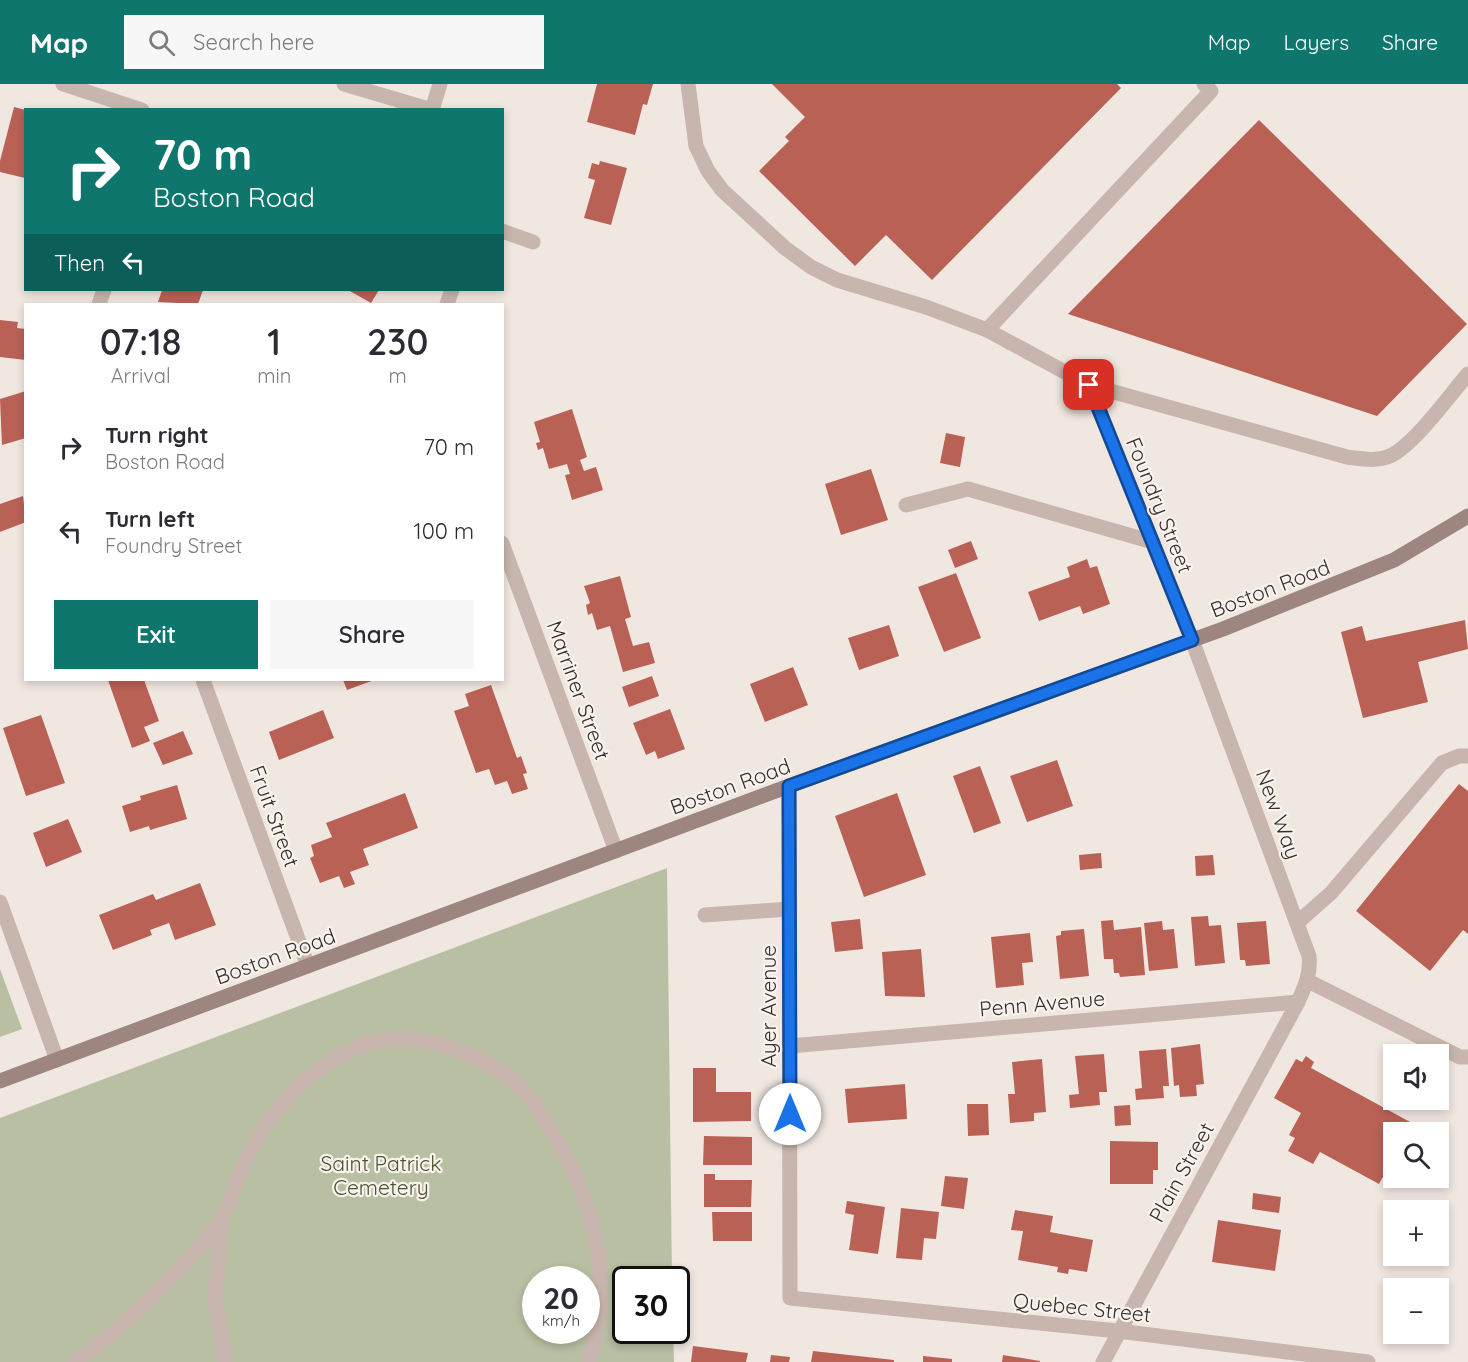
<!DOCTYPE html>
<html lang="en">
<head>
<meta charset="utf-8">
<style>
	:root { --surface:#fff; --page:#f7f7f7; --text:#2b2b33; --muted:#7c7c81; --accent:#0f766e }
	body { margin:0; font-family:Quicksand,sans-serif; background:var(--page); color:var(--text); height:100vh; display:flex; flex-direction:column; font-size:22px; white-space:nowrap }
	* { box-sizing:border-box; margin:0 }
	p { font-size:20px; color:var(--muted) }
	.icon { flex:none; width:33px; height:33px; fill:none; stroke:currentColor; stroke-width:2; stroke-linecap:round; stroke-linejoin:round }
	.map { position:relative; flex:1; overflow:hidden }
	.details { position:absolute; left:24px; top:219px; width:480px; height:378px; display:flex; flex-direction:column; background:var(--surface); border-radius:0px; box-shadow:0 3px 9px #0003 }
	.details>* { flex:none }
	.top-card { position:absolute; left:24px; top:24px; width:480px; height:183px; border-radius:0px; box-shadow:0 3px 9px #0003; background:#0f766e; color:#fff; overflow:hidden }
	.fabs { position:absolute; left:1383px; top:960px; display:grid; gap:12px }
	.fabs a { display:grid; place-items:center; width:66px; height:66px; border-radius:0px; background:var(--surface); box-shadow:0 3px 9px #0003; font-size:30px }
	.speed { position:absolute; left:522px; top:1182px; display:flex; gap:12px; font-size:30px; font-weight:700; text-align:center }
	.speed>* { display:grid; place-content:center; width:78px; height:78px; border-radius:50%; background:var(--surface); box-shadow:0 3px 9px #0003; line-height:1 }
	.speed small { font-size:15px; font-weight:400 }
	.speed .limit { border:3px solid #111; border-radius:9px; background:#fff; color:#111 }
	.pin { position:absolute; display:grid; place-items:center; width:51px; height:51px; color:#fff; margin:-26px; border-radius:12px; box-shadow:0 3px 9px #0006 }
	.me { position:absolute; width:66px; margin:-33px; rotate:0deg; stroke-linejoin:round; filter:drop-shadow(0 0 4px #0008) }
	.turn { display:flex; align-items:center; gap:21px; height:126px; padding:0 30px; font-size:27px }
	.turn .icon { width:78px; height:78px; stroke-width:2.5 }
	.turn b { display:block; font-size:42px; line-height:51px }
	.then { display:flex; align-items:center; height:57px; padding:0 30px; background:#0003; gap:12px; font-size:22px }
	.eta { display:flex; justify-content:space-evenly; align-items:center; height:102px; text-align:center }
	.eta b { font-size:36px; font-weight:600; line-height:42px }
	.cta { display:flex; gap:12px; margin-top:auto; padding:12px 30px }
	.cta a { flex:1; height:69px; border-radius:0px; background:var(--accent); color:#fff; font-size:24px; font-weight:600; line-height:69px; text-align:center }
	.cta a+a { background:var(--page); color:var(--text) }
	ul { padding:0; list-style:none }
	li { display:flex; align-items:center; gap:18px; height:84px; padding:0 30px }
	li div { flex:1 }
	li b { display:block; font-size:22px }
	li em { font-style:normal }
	header { display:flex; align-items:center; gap:36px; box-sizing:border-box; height:84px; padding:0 30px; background:var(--accent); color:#fff }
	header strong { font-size:28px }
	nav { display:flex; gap:33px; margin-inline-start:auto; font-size:21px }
	.search { width:420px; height:54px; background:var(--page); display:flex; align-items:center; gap:15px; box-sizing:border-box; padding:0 21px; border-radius:0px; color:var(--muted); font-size:22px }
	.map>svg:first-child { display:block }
	.green { fill:#b9bfa2; fill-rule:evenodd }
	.building { fill:#ba6156 }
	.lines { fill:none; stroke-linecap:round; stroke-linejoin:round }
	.service { stroke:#c8b6ae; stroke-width:15 }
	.minor { stroke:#c8b6ae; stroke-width:15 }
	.secondary { stroke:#9c867f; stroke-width:15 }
	.route-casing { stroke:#114b97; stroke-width:15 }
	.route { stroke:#1a73e8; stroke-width:10 }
	.labels { text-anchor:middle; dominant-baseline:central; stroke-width:4.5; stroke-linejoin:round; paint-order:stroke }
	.street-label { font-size:21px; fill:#382e2c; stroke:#f9f2ed }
	.park-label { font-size:21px; fill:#4c5432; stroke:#f9f2ed }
</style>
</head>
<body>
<header>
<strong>Map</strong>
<div class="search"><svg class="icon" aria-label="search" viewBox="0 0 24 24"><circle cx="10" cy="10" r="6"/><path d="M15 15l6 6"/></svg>Search here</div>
<nav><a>Map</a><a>Layers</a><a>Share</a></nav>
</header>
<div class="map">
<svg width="1468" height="1278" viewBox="0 0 1468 1278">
	<rect width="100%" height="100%" fill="#f1e7e1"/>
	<g class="green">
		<path d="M667,784L672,1195L626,1196V1246L673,1247L674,1278H0V1034ZM536,1196H586V1246H536Z"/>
		<path d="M0,885L22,945L0,953Z"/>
	</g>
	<g class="building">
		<path d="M597,0H653L647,21L643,20L635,51L587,38Z"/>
		<path d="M772,0H1117L1121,4L932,196L886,151L855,182L759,87L789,57L785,53L805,33Z"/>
		<path d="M14,23L26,26L25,94L0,88V77Z"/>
		<path d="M1259,36L1467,240L1377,332L1068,230Z"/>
		<path d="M600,77L627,84L611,141L584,134L595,96L588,94L592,79L599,81Z"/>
		<path d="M162,206H203L198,220L158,218Z"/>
		<path d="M348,206H379L371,219Z"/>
		<path d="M0,236L18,238L17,244L26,245V276L0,273Z"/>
		<path d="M26,307V354L2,361L0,315Z"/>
		<path d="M572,325L587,373L580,376L584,387L596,383L603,406L572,416L565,391L570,390L567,380L549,385L543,364L538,366L536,359L540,358L534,338Z"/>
		<path d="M946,349L965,353L960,383L940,379Z"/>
		<path d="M871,385L888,436L841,451L825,400Z"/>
		<path d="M23,412L26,438L0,448V420Z"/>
		<path d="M971,457L978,475L955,484L948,466Z"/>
		<path d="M1087,475L1090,484L1097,482L1110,520L1083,530L1080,522L1039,537L1028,508L1070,493L1067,483Z"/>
		<path d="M956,489L981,554L944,568L918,503Z"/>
		<path d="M620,492L631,533L625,535L633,562L649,558L655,579L623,588L610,542L597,546L592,529L588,531L586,521L590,519L584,502Z"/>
		<path d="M1465,536L1468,565L1418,578L1428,618L1363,634L1341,548L1362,542L1366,557Z"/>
		<path d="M889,541L899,572L859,586L848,554Z"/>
		<path d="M793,583L808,621L765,638L750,600Z"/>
		<path d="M652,592L659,612L629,623L622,603Z"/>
		<path d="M108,596H144L159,637L144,643L150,657L132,664Z"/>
		<path d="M343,596H374L347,606Z"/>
		<path d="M491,601L517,674L521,672L527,689L523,690L528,705L512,710L507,697L495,701L489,685L476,689L454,627L469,622L465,610Z"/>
		<path d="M670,625L685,665L658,675L655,667L646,671L633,639Z"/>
		<path d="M323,626L334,654L279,676L269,648Z"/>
		<path d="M41,631L65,699L26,712L3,644Z"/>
		<path d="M183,647L193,670L163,681L153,659Z"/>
		<path d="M1057,676L1073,722L1027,738L1010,692Z"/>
		<path d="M980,682L1001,739L974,749L953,692Z"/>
		<path d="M1459,700L1468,707V850L1463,846L1430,887L1356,827Z"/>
		<path d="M177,701L187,735L150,746L149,742L130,748L122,722L141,716L140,712Z"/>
		<path d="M405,709L418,744L363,765L369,781L350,788L355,800L344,804L339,792L320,799L310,774L314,772L311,761L332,753L326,739Z"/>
		<path d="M897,709L926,791L864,813L835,732Z"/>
		<path d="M68,735L82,768L46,783L33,749Z"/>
		<path d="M1101,769L1102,784L1080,786L1079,771Z"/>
		<path d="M1213,771L1215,791L1196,792L1195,772Z"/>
		<path d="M200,799L216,841L175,856L169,839L150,846L152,851L113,866L99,831L153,810L156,816Z"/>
		<path d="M1208,832L1209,842L1221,841L1225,879L1195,882L1191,833Z"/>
		<path d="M860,835L863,865L835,868L831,838Z"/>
		<path d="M1113,836L1114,846L1141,843L1145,891L1120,893L1119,889H1114L1113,875H1104L1101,837Z"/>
		<path d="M1162,837L1163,846L1174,845L1178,884L1149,887L1144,839Z"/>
		<path d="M1266,837L1270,880L1246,882L1245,876H1240L1237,839Z"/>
		<path d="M1084,845L1089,892L1060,895L1056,852L1061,851V847Z"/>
		<path d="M1030,849L1033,878L1022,879L1024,901L996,904L991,853Z"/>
		<path d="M921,865L925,913L885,912L882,868Z"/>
		<path d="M1200,960L1204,1000L1196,1001L1197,1012L1180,1013L1179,1001L1174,1002L1171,964Z"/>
		<path d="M1166,965L1169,1002H1163L1164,1014L1136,1016L1135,1005L1142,1004L1139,967Z"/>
		<path d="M1104,970L1107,1008H1099L1100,1021L1070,1024L1069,1011L1079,1010L1075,972Z"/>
		<path d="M1306,972L1314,978L1311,984L1412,1039L1407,1048H1394V1073L1379,1100L1320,1068L1313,1080L1288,1067L1295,1054L1289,1051L1301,1029L1274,1014L1296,975L1302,978Z"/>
		<path d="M1042,975L1046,1028L1034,1029V1037L1010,1039L1008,1010H1015L1012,978Z"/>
		<path d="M693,984H716V1008H751V1037L693,1038Z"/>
		<path d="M905,1000L907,1035L848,1039L845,1005Z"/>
		<path d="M967,1020H988L989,1051L968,1052Z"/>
		<path d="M1130,1021L1131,1041L1115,1042L1114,1022Z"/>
		<path d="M704,1052L752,1053V1081H703Z"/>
		<path d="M1110,1057L1158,1058V1086H1153V1100H1110Z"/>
		<path d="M704,1090H715V1096H752L751,1123H704Z"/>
		<path d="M945,1092L968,1094L964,1125L941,1122Z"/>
		<path d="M1253,1109L1281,1113L1279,1129L1252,1125Z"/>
		<path d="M847,1117L885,1123L878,1170L849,1166L854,1131L845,1129Z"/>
		<path d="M901,1124L939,1128L936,1155L924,1154L922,1176L896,1174Z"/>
		<path d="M1015,1126L1053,1132L1050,1148L1093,1156L1087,1188L1069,1185L1068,1190L1057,1188L1058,1183L1018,1176L1023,1147L1011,1146Z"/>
		<path d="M712,1128H752V1157H713Z"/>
		<path d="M1218,1136L1281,1146L1275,1187L1212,1178Z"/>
		<path d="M693,1262L748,1269L746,1278H691Z"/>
		<path d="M813,1267L894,1276V1278H811Z"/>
		<path d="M771,1271L790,1273L789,1278H770Z"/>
		<path d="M1003,1271L1040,1277V1278H1002Z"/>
		<path d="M923,1272L952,1275V1278H923Z"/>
	</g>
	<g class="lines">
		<g class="service">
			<path d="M344,0L432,26"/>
			<path d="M688,0L696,62L708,87L722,106L785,164L811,183L837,196L926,223L987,246L1089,301L1347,373C1362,375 1378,378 1392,371C1416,358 1449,312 1468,290"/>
			<path d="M432,26L440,0"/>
			<path d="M987,246L1211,7L1204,0"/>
			<path d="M1089,301L1192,556"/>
			<path d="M906,421L968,405L1153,458"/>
			<path d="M705,831L789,825"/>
			<path d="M1297,839L1331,809L1442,679L1459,672H1468"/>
			<path d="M1308,897L1460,973H1468"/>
			<path d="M222,1134L215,1214L225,1278"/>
			<path d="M75,1278C124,1243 185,1185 221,1136C229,1124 233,1107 238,1094C246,1074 258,1052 271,1034C297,999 331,970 374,958C417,945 481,971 514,997C526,1006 537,1024 545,1036C578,1085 601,1147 601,1207C601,1230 595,1256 589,1278"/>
		</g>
		<g class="minor">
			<path d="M63,0L142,26"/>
			<path d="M502,147L533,158"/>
			<path d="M99,220L104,206"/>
			<path d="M447,220L452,206"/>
			<path d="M502,459L616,767"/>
			<path d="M203,596L308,882"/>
			<path d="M789,702L790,1214L1118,1247L1368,1278"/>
			<path d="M0,818L57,976"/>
			<path d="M790,962L1298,918"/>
			<path d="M1103,1278L1298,918C1305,902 1311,889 1309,872L1192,556"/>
		</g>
		<path class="secondary" d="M0,997L789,702L1223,545L1394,476L1468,432"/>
	</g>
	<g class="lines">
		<defs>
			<path id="route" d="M790,1030L789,702L1192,556L1089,301"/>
		</defs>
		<use href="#route" class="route-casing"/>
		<use href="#route" class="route"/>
	</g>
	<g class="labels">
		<g class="street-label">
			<text transform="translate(1160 421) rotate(68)">Foundry Street</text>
			<text transform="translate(1270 504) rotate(-21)">Boston Road</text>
			<text transform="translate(579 606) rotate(70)">Marriner Street</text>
			<text transform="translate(730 702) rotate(-20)">Boston Road</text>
			<text transform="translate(1279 730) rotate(70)">New Way</text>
			<text transform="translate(275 732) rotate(70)">Fruit Street</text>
			<text transform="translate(275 872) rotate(-20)">Boston Road</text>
			<text transform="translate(1042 919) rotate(-5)">Penn Avenue</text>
			<text transform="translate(768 922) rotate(-90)">Ayer Avenue</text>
			<text transform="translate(1181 1088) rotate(-61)">Plain Street</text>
			<text transform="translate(1082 1223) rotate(6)">Quebec Street</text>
		</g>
		<g class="park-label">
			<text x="381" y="1079">Saint Patrick<tspan x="381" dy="24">Cemetery</tspan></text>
		</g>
	</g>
</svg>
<div class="fabs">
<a><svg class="icon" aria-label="sound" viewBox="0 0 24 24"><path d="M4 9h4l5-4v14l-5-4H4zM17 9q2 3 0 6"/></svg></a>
<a><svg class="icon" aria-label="search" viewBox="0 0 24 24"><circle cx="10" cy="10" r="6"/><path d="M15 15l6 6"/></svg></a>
<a>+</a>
<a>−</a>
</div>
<div class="speed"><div>20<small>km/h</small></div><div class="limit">30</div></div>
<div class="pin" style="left:1089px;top:301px;background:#d93025"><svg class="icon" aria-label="arrive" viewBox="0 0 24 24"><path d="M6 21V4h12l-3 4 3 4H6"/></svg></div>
<svg class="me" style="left:790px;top:1030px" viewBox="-20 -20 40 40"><circle r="19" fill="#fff"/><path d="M0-13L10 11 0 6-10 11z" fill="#1a73e8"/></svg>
<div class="top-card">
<div class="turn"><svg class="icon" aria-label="right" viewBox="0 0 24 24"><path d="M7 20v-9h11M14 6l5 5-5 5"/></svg><div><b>70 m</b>Boston Road</div></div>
<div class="then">Then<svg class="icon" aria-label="left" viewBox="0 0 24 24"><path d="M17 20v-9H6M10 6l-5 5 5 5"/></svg></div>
</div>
<section class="details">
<div class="eta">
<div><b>07:18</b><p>Arrival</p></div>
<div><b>1</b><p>min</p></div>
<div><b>230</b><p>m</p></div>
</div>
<ul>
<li><svg class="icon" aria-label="right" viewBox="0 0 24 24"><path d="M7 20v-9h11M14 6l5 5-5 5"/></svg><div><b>Turn right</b><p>Boston Road</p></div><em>70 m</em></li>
<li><svg class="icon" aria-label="left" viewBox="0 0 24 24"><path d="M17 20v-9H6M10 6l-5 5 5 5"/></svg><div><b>Turn left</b><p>Foundry Street</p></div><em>100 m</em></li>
</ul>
<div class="cta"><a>Exit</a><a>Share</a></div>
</section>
</div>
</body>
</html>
